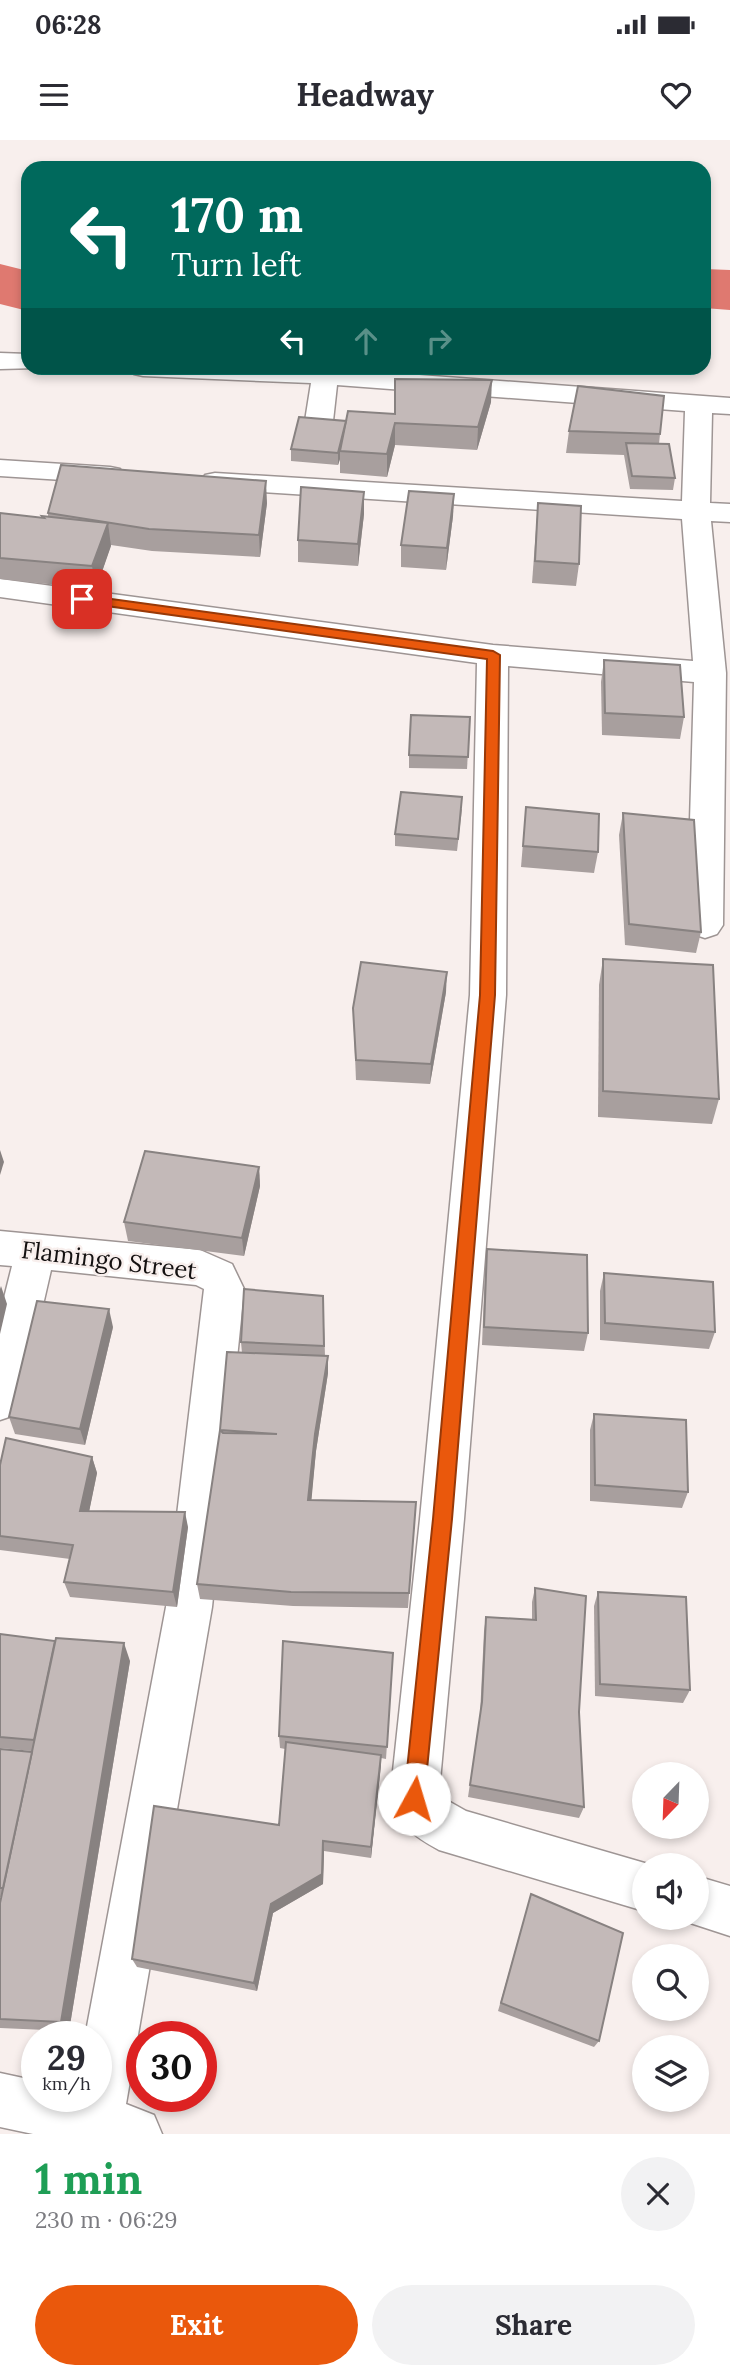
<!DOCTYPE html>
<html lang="en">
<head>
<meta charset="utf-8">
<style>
	:root { --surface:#fff; --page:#f2f2f3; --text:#2b2b33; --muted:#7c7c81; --accent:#ea580c }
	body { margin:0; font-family:Lora,serif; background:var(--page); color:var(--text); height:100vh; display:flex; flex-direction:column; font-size:26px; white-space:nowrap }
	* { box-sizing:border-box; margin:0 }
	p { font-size:23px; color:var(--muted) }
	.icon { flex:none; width:38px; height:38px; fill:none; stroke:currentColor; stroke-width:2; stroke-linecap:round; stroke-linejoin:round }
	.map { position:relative; height:1994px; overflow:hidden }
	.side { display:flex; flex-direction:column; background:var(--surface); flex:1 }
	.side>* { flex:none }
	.hud { position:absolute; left:21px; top:21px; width:690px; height:214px; border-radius:21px; box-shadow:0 4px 10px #0003; background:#00695c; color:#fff; overflow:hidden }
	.needle { width:46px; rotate:203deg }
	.controls { position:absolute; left:632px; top:1622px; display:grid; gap:14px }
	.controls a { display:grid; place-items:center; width:77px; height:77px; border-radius:50%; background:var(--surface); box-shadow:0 4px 10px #0003; font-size:35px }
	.speed { position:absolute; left:21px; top:1881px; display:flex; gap:14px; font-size:35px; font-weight:700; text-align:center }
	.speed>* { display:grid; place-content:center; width:91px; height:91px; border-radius:50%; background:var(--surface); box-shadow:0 4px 10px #0003; line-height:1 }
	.speed small { font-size:18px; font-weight:400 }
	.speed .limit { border:10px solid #d22; background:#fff; color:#111 }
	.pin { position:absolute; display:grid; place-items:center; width:60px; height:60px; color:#fff; margin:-30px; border-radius:14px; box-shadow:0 4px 10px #0006 }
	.me { position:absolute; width:77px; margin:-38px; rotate:6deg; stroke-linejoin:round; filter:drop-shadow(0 0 5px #0008) }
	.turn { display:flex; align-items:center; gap:24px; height:147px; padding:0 35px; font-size:32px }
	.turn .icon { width:91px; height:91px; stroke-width:2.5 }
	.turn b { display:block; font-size:49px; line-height:60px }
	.lanes { display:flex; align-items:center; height:66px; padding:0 35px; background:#0003; justify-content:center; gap:35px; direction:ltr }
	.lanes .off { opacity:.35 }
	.round { display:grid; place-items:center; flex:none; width:74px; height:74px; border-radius:37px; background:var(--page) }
	.overview { display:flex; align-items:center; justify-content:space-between; height:119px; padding:0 35px }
	h1 { font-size:42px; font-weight:700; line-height:52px; color:#1e9e55 }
	.action { display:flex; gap:14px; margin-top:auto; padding:14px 35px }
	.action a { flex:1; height:80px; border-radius:42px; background:var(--accent); color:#fff; font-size:28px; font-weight:700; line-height:80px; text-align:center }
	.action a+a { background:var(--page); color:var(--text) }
	.status { display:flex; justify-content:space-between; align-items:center; height:49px; padding:0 35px; background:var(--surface); direction:ltr }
	.status svg { height:19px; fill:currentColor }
	header { display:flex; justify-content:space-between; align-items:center; height:91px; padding:0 35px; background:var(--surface); font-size:32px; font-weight:700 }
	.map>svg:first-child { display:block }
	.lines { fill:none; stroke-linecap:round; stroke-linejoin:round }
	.river { fill:#df7970; fill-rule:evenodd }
	.minor-casing { stroke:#9e9594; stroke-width:3 }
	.minor { fill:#fff; fill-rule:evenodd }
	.wall { fill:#a89f9e }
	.shaded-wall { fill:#888281 }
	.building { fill:#c3b9b8; stroke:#888281; stroke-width:2 }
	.route { fill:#ea580c; stroke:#983908; stroke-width:2 }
	.labels { text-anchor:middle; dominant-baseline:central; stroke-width:5; stroke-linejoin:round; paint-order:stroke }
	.street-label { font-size:24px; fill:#141111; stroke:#f8efed }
</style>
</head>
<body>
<div class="status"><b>06:28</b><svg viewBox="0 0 49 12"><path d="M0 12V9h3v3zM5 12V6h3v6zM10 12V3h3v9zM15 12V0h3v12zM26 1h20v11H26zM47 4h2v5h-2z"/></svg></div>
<header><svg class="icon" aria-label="menu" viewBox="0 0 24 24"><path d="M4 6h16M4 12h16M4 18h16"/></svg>Headway<svg class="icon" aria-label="heart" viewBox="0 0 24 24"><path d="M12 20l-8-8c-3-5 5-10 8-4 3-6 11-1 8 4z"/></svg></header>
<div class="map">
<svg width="730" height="1994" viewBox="0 0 730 1994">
	<rect width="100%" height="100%" fill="#f8efed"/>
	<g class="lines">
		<g class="river">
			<path d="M0,124L28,131V171L0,164Z"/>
			<path d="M704,129L730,130V170L704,168Z"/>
		</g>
		<defs>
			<g id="minor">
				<path d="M0,213L28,214V228H37L0,229Z"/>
				<path d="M130,228H325L730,258V274L712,273L710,363L730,364V382L711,381L726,533L723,785L717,794L705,798L693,794L687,785L694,542L508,526L506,855L464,1379L439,1652L443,1658L466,1671L655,1726H644V1771L439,1710C412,1695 402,1688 390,1659L420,1379L470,855L477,523L0,457V439L493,505L693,521L682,379L215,349L205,347L201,341L205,335L215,333L682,361L685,271L337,245L333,281L329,287L319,289L309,287L305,281L311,243L143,236L134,234Z"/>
				<path d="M0,320L110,327L120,329L124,335L120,341L110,343L0,336Z"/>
				<path d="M0,1091L200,1110L232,1124L244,1149L212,1467L126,1964L154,1975L162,1994H33L0,1987V1933L37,1941V1956H96V1897H85L166,1467L204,1149L196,1145L51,1130L21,1261L15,1275L0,1280V1174L12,1126L0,1125Z"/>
				<path d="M696,1736L730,1746V1796L678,1779L696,1778Z"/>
			</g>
		</defs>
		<use href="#minor" class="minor-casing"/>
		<use href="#minor" class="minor"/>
	</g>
	<g class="wall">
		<path d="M361,228H405V235L361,233Z"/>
		<path d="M395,239L491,262L477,310L395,305L387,337L340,333V319L338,325L291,321V309L346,281L395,274Z"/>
		<path d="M569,291L660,294L659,304L675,338L673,350L630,349L624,315L566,313Z"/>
		<path d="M364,352V374L358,426L298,422V400Z"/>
		<path d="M454,354L453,376L446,430L401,427V405Z"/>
		<path d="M267,363L260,417L152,411L111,405L96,449L0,439V373L42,378V376H48V373Z"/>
		<path d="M538,363L579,424L576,446L532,443Z"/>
		<path d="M604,520L684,577L680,599L602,595L601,542Z"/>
		<path d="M470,577L467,629L409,628V615Z"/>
		<path d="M526,667L598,712L594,733L521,727Z"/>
		<path d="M462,669L457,711L395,706V694Z"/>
		<path d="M623,673L701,792L696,813L625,805L619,695Z"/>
		<path d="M603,819L719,959L712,984L598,977L599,845Z"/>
		<path d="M446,852L430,944L356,940L353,868Z"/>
		<path d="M259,1027L260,1046L244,1116L128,1101L124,1082Z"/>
		<path d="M487,1109L588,1193L584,1211L482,1205L485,1128Z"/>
		<path d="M604,1133L715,1192L709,1209L600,1200V1151Z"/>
		<path d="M323,1156L325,1216L328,1233L316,1311L311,1360L416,1362L408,1468L293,1466L200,1459L197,1444L220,1290L242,1213L241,1202Z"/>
		<path d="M113,1187L85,1305L15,1294L9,1277Z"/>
		<path d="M594,1274L688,1352L682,1368L590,1361V1290Z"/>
		<path d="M92,1317L97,1333L89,1371L188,1387L177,1467L70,1457L64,1442L70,1419L0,1410V1325Z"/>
		<path d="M535,1448L579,1572L584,1667L579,1678L468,1657L480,1575L484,1491L486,1477L532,1479V1462Z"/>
		<path d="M598,1452L690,1550L683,1563L595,1556L594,1466Z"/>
		<path d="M0,1494L130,1521L69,1891L0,1888V1763L1,1757H0V1609L32,1612V1611L0,1608Z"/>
		<path d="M393,1513L386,1619L381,1618L371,1718L324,1711L323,1744L273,1773L257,1851L137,1827L132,1819L279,1685L285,1609L280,1608L279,1596Z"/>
		<path d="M531,1754L599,1901L594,1907L498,1871Z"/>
	</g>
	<g class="shaded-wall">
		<path d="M492,240L491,262L477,310L478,287Z"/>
		<path d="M346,281L340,311V319L338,325V313Z"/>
		<path d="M395,283V305L387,337V314Z"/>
		<path d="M266,341L267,363L260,417L259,395Z"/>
		<path d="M364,352V374L358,426V404Z"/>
		<path d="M454,354L453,376L446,430L447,408Z"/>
		<path d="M108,383L111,406L96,449L92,426Z"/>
		<path d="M447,832L446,852L430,944L431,924Z"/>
		<path d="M0,1010L4,1022L0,1035Z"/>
		<path d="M259,1027L260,1046L244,1116L242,1098Z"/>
		<path d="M1,1146L7,1164L0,1194V1149Z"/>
		<path d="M109,1169L113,1187L85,1305L80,1289Z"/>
		<path d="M328,1216V1233L316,1311L310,1376L308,1360L315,1294Z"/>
		<path d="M92,1317L97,1333L86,1387L80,1371Z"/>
		<path d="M185,1372L188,1387L177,1467L173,1452Z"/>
		<path d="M124,1503L130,1521L69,1891L61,1882Z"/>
		<path d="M381,1615V1626L371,1718V1707Z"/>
		<path d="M323,1701L324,1711L323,1744L273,1773L257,1851L254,1843L271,1764Z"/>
	</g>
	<g class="building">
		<path d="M395,239L492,240L478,287L395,283L387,314L340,311L348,271L395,274Z"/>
		<path d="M578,246L664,256L660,294L569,291Z"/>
		<path d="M299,277L346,281L338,313L291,309Z"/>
		<path d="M626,303L669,304L675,338L632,336Z"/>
		<path d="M61,325L266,341L259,395L149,389L48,373Z"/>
		<path d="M301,347L364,352L358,404L298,400Z"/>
		<path d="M409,351L454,354L447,408L401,405Z"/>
		<path d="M538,363L581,366L579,424L535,421Z"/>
		<path d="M0,373L44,378L42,376L108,383L92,426L0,418Z"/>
		<path d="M604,520L680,525L684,577L605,573Z"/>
		<path d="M411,575L470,577L468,617L409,615Z"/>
		<path d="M401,652L462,657L458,699L395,694Z"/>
		<path d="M526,667L599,674L598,712L523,706Z"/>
		<path d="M623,673L694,680L701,792L629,784Z"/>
		<path d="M603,819L713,825L719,959L603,951Z"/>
		<path d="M361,822L447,832L431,924L356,920L353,868Z"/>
		<path d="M145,1011L259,1027L242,1098L124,1082Z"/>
		<path d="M487,1109L587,1115L588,1193L484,1187Z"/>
		<path d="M604,1133L713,1142L715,1192L605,1183Z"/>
		<path d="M244,1149L323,1156L324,1206L241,1202Z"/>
		<path d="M37,1161L109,1169L80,1289L9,1277Z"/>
		<path d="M227,1212L328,1216L315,1294L308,1360L416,1362L409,1453L291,1452L197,1444L220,1290L223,1293L277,1294L220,1290Z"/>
		<path d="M594,1274L686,1280L688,1352L595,1345Z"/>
		<path d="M6,1298L92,1317L80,1371L185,1372L173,1452L64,1442L73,1405L0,1396V1325Z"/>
		<path d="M535,1448L586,1456L579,1572L584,1667L470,1645L482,1562L486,1477L536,1480Z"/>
		<path d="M598,1452L686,1457L690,1550L600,1544Z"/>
		<path d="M0,1494L55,1501L34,1600L0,1597Z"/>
		<path d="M56,1498L124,1503L61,1882L0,1879V1763Z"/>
		<path d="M283,1501L393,1513L387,1607L279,1596Z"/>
		<path d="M286,1602L381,1615L371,1707L323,1701L322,1734L271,1764L254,1843L132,1819L154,1666L279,1685Z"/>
		<path d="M0,1609L32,1612L3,1748H0Z"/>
		<path d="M531,1754L623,1793L599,1901L501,1863Z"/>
	</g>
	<path class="route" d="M82,455L493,511L500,515L495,855L452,1379L424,1659L421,1666L414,1669L407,1666L404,1659L433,1379L480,855L487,519L78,462L76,459Z"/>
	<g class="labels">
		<g class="street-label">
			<text transform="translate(109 1120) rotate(7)">Flamingo Street</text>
		</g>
	</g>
</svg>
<div class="controls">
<a><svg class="needle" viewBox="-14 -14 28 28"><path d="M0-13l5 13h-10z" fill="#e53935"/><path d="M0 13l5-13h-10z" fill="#7c7c81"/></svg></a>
<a><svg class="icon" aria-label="sound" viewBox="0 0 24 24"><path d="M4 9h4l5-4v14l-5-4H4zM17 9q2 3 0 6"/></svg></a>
<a><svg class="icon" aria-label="search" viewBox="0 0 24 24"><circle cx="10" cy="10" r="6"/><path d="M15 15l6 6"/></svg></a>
<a><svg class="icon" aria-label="layers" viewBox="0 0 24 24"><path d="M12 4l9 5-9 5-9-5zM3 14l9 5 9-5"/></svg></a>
</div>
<div class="speed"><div>29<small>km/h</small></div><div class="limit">30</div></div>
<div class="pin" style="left:82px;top:459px;background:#d93025"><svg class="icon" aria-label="arrive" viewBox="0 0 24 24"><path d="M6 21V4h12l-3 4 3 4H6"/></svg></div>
<svg class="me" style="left:414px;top:1659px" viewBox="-20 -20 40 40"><circle r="19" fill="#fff"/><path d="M0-13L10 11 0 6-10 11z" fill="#ea580c"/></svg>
<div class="hud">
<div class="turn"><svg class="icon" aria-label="left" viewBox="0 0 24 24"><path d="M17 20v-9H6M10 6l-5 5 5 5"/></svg><div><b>170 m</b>Turn left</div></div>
<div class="lanes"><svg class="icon" aria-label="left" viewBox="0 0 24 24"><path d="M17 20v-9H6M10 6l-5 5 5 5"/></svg><svg class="icon off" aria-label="ahead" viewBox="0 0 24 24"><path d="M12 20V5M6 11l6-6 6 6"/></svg><svg class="icon off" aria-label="right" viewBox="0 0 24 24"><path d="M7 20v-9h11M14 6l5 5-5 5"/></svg></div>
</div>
</div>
<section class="side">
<div class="overview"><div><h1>1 min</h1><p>230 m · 06:29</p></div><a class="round"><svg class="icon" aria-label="close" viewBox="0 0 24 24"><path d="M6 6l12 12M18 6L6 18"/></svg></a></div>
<div class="action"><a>Exit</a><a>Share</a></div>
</section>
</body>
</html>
